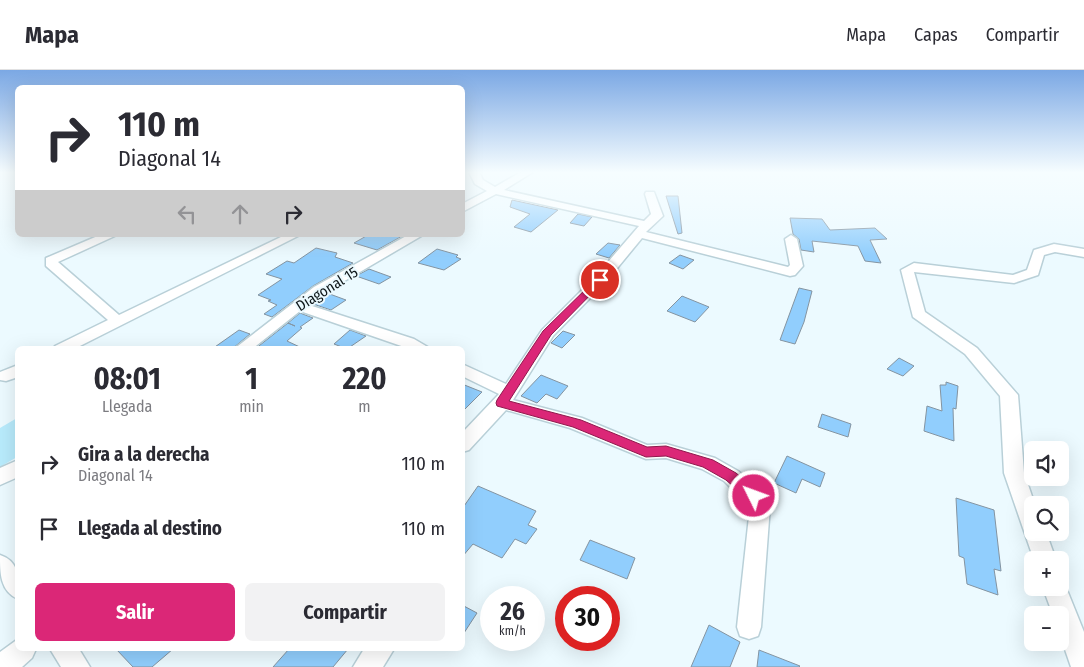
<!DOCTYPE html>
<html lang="es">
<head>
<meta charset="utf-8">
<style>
	:root { --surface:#fff; --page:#f2f2f3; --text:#2b2b33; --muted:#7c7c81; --line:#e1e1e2; --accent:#db2777 }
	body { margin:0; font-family:"Fira Sans Condensed",sans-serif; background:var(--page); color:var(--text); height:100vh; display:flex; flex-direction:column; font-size:19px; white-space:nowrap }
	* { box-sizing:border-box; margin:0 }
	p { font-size:16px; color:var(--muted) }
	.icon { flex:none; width:28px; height:28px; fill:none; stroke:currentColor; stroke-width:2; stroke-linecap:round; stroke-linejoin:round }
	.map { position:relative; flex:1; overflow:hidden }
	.side { position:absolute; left:15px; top:276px; width:450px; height:305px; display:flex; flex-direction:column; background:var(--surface); border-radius:8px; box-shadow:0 5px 20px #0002 }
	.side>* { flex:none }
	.hud { position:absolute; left:15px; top:15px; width:450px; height:152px; border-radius:8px; box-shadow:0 5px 20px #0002; background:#fff; color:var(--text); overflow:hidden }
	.buttons { position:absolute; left:1024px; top:371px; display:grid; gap:10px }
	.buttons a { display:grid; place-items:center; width:45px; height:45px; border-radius:8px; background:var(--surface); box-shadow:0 5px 20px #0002; font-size:25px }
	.speed { position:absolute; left:480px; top:516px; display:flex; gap:10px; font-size:25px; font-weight:700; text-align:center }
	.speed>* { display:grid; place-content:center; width:65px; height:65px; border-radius:50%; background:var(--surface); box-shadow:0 5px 20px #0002; line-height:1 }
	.speed small { font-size:12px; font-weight:400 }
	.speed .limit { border:8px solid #d22; background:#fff; color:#111 }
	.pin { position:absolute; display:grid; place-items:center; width:42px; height:42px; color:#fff; margin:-21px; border:2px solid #fff; border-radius:50%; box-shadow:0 1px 5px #0007 }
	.me { position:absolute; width:55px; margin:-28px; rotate:312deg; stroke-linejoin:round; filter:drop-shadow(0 0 4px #0008) }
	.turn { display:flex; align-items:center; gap:18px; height:105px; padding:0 20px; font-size:22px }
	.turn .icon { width:65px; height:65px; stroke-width:2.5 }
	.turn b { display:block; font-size:35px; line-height:42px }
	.lanes { display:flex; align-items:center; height:48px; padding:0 20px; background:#0003; justify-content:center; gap:25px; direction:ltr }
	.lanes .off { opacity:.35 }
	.eta { display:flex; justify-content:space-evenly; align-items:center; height:85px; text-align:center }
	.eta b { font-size:30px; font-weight:700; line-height:35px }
	.action { display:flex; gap:10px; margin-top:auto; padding:10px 20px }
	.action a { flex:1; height:58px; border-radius:8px; background:var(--accent); color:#fff; font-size:20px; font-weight:700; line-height:58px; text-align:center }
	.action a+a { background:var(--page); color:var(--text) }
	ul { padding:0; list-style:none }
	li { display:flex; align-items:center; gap:15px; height:65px; padding:0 20px }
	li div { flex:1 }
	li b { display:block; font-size:19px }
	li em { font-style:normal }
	header { display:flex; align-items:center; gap:30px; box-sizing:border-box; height:70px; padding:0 25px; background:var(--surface); border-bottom:1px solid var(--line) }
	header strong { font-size:24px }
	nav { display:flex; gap:28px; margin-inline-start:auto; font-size:18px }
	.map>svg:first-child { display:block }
	.green { fill:#b8ebfc }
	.building { fill:#91cefd; stroke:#8494a1 }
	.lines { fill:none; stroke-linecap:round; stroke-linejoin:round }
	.minor-casing { stroke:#b9d0d8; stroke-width:3 }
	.minor { fill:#fff; fill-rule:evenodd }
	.route { fill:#db2777; stroke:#8e194d }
	.labels { text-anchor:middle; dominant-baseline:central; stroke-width:4; stroke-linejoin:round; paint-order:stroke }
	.street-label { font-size:15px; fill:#0f171a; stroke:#ecfaff }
</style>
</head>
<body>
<header>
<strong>Mapa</strong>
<nav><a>Mapa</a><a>Capas</a><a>Compartir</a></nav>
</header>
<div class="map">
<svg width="1084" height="597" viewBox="0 0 1084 597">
	<rect width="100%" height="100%" fill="#ecfaff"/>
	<path class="green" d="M17,348V387L0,397V358Z"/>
	<g class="building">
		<path d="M666,126H678L682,163L678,164Z"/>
		<path d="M512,130L558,140L531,162L514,157L530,144L510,137Z"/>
		<path d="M578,144L592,147L584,156L570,153Z"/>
		<path d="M790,148L822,149L830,160L875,158L887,169L870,170L881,193L865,191L858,176L812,171L814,182L801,180L799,169L793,164Z"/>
		<path d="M368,165H404L377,180L354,173Z"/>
		<path d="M608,173L620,175L609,188L596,184Z"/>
		<path d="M316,178L337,183L335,187L353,193L313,216L272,247L264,244L277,235L268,231L271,230L258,225L282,209L266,204L287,191L294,193Z"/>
		<path d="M437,179L458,185L456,187L461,189L444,200L418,193Z"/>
		<path d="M680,185L694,190L683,199L669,193Z"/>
		<path d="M369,199L391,207L379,214L356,206Z"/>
		<path d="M799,218L812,221L804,252L795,274L780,270Z"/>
		<path d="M327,223L346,230L331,240L313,234Z"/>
		<path d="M682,226L709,237L695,252L667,241Z"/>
		<path d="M300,243L313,248L300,257L302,258L287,271L304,279H255L288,253L295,256L288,253Z"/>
		<path d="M239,260L250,264L232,279H212Z"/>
		<path d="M350,260L366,266L347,279L334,274Z"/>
		<path d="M563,261L575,265L562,278L551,273Z"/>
		<path d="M899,288L914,296L903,306L887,299Z"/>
		<path d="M541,305L568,316L557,329L546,324L537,333L521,326Z"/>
		<path d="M946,312L958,316L956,339L953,338L954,371L924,361L927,336L942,341L940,315H946Z"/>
		<path d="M462,314L482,322L462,342Z"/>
		<path d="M822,344L851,354L848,367L818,357Z"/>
		<path d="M787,386L825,403L820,417L802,409L796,423L774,413Z"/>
		<path d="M478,416L536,441L528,455L537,459L526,474L515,469L502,488L473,474L462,487V439Z"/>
		<path d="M956,428L994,440L1001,501L994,499L998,525L967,514L964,488L959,486Z"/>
		<path d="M590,470L635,488L627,509L580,490Z"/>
		<path d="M462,535L477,543L462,566Z"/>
		<path d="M709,555L740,572L730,597H691Z"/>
		<path d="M116,579H173L152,597H133Z"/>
		<path d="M289,579H348L333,597H273Z"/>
		<path d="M759,580L800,596L799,597H757Z"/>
	</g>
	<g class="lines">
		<defs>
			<g id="minor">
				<path d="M469,102H479L483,110L495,117L521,102H533L504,120L644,151L651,144L645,124L646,122H654L663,146L646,162L788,197L790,195L785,169L791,165L797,169L803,196L795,205L790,206L642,168L605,213L553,266L513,330L582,348L647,375L666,374L715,388L738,401L761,420L770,436L761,557L758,566L749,569L740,566L737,557L750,437L724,411L702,399L666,388L646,389L570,358L506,340L469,380L462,382V363L499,324L462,306V294L506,314L542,260L595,207L639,156L496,124L462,142V134L487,121L475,114Z"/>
				<path d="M100,165H117L58,192L119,245L285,165H300L74,279H53L55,276L108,250L46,196V188Z"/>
				<path d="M408,165H423L324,223L309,235L414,269L431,279H410L300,241L252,279H234L314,217Z"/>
				<path d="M1054,174L1084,179V187L1055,182L1044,185L1038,205L1014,213L914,202L925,242L977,278L1018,325L1024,403L1035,435H1032V462H1046L1056,490H1034L1004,403L1000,326L965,284L913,247L901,200L914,193L1013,205L1027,200L1034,180Z"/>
				<path d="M18,295V307L6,311L0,310V302Z"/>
				<path d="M18,390V407L0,415V398Z"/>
				<path d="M0,485C21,492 18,510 18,529C0,521 0,503 0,485Z"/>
				<path d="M1060,509L1063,510L1084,562V597H1071L1060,565V545H1053L1043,518H1060Z"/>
				<path d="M18,569V579H36L32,588L22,597H0V582Z"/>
				<path d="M50,579H79L90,597H61Z"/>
				<path d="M364,579H394L383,597H353Z"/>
			</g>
		</defs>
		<use href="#minor" class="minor-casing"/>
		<use href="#minor" class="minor"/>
	</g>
	<linearGradient id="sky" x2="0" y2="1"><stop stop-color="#7ba8e4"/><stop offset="0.55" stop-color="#f6fdff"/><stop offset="1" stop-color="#f6fdff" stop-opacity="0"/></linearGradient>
	<rect width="1084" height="186" fill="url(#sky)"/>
	<path class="route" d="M597,208L605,210L551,265L509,331L581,350L647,377L666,376L713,390L736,403L759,422L761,426L759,430H749L726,410L703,397L666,386L646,387L573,357L497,336L496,333L497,330L543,261Z"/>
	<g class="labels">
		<g class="street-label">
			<text transform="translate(327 219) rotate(-32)">Diagonal 15</text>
		</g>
	</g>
</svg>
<div class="buttons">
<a><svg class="icon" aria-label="sound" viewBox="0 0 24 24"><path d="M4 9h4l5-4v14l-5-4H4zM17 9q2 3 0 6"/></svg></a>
<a><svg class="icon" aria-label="search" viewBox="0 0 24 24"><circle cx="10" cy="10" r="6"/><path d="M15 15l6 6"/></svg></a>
<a>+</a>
<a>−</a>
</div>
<div class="speed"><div>26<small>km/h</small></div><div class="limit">30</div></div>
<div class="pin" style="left:600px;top:210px;background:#d93025"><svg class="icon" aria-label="arrive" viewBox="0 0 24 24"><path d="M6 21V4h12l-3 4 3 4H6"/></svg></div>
<svg class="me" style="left:754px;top:426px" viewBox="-20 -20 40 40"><circle r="17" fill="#db2777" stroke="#fff" stroke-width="3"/><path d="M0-11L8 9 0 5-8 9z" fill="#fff"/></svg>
<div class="hud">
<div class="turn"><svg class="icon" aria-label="right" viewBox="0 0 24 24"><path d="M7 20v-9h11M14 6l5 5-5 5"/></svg><div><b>110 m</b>Diagonal 14</div></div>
<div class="lanes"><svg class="icon off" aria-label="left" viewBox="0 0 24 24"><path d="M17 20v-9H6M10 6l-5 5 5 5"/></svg><svg class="icon off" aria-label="ahead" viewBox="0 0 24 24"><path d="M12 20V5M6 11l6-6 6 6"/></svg><svg class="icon" aria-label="right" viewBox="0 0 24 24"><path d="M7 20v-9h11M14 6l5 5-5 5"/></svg></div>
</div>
<section class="side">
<div class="eta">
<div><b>08:01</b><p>Llegada</p></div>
<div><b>1</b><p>min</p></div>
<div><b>220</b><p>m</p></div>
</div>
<ul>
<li><svg class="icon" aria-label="right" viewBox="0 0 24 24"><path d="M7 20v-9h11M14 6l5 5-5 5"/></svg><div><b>Gira a la derecha</b><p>Diagonal 14</p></div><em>110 m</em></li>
<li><svg class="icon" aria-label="arrive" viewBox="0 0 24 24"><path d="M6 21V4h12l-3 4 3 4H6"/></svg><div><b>Llegada al destino</b></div><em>110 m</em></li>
</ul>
<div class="action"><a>Salir</a><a>Compartir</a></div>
</section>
</div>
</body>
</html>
